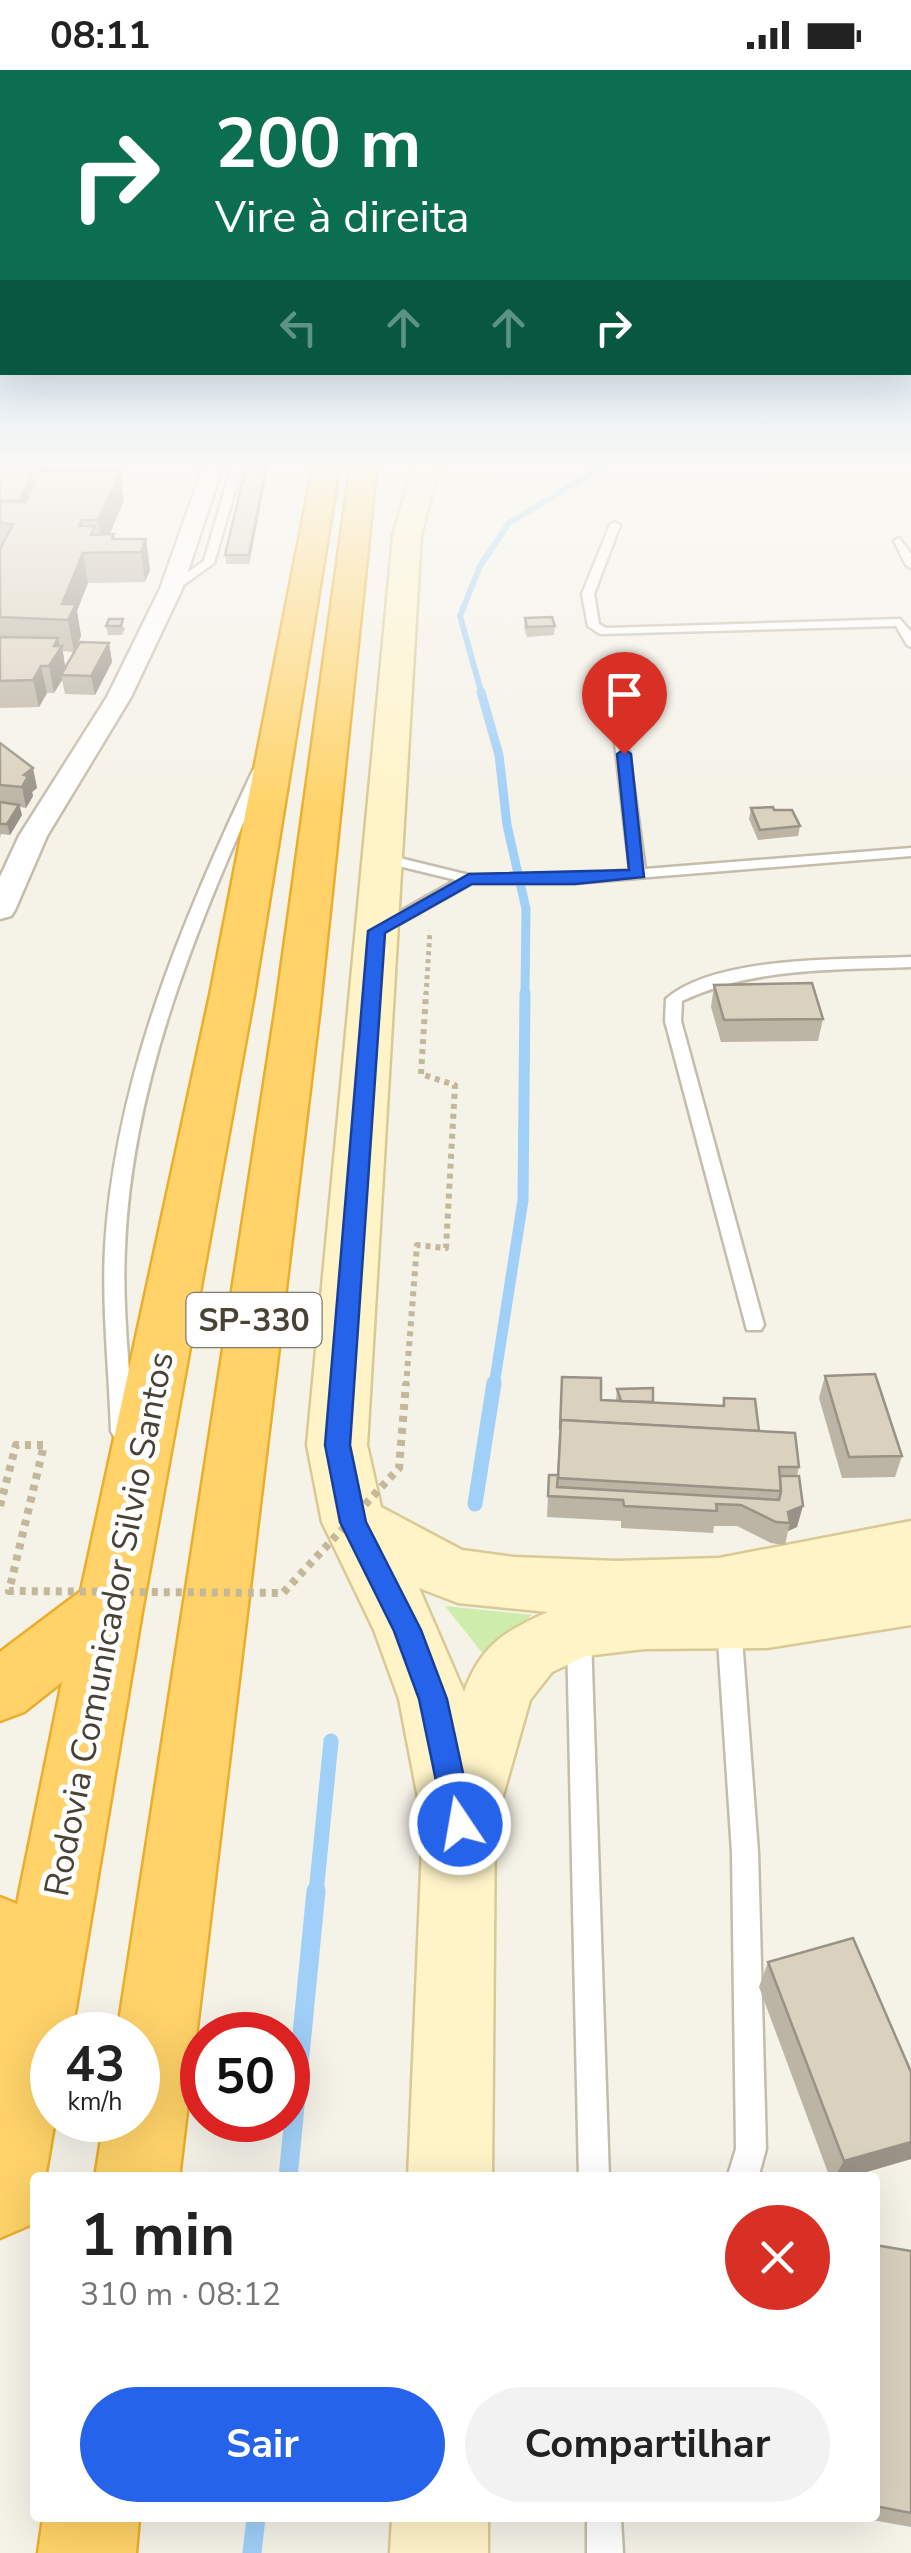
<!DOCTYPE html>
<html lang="pt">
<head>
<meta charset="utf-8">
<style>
	:root { --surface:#fff; --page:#f2f2f2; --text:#222; --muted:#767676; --accent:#2563eb }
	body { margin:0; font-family:"Nunito Sans",sans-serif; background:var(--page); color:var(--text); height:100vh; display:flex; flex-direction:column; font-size:38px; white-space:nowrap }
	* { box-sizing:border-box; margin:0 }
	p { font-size:32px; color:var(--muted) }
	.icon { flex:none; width:55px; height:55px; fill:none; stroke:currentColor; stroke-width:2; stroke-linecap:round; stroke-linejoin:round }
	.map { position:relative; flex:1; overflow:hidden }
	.drawer { position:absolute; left:30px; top:2102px; width:850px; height:350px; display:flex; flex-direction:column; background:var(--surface); border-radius:10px; box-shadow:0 10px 40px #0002 }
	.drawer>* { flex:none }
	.guide { position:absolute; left:0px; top:0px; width:912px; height:305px; box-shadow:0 10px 40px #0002; background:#0b6e4f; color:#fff; overflow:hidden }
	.speed { position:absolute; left:30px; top:1942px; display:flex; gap:20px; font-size:50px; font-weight:700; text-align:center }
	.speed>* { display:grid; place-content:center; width:130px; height:130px; border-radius:50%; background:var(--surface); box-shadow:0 10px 40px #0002; line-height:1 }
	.speed small { font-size:25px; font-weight:400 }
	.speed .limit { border:15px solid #d22; background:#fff; color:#111 }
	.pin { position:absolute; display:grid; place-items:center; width:85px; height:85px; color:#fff; margin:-102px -42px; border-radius:50% 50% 50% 0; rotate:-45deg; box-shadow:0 0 10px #0007 }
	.pin .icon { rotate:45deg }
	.me { position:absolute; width:110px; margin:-55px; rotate:348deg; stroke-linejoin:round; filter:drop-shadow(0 0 8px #0008) }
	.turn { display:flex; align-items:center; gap:35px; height:210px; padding:0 50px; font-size:45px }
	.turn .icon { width:130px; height:130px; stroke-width:2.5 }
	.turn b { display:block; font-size:70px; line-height:85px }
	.lanes { display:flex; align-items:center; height:95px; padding:0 50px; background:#0003; justify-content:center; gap:50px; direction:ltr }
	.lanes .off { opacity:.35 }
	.round { display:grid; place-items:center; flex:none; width:105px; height:105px; border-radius:52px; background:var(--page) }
	.head { display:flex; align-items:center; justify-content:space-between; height:170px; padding:0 50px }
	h1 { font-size:60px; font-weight:700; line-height:75px }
	.cta { display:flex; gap:20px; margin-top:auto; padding:20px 50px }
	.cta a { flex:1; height:115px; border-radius:60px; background:var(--accent); color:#fff; font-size:40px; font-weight:700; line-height:115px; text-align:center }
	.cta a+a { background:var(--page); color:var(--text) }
	.status { display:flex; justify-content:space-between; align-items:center; height:70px; padding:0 50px; background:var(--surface); direction:ltr }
	.status svg { height:28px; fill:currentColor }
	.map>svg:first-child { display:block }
	.green { fill:#ceedad }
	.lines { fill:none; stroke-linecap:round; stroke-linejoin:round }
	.stream-far4 { stroke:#a0cff7; stroke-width:6 }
	.stream-far3 { stroke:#a0cff7; stroke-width:9 }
	.stream-far2 { stroke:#a0cff7; stroke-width:11 }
	.stream-far1 { stroke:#a0cff7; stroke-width:15 }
	.stream { stroke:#a0cff7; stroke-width:19 }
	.lane-casing { stroke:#c5bdac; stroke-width:5 }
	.street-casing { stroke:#c5bdac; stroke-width:5 }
	.secondary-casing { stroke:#d9c994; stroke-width:5 }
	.highway-casing { stroke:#ebad2c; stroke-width:5 }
	.path-far1 { stroke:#c5b799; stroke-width:5; stroke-dasharray:4 4; stroke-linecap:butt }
	.path { stroke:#c5b799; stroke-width:6; stroke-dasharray:5 5; stroke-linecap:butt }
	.lane { fill:#fff; fill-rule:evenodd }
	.street { fill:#fff; fill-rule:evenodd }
	.secondary { fill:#fff4c8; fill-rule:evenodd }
	.highway { fill:#ffd369; fill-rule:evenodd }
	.path-bridge-far1 { stroke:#c5b799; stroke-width:6; stroke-dasharray:5 5; stroke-linecap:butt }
	.path-bridge { stroke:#c5b799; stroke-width:8; stroke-dasharray:6 6; stroke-linecap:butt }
	.wall { fill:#bcb4a4 }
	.shaded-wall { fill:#999286 }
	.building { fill:#dbd1bf; stroke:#999286; stroke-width:2.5 }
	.route { fill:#2563eb; stroke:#184099; stroke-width:2.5 }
	.labels { text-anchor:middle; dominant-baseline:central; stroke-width:10; stroke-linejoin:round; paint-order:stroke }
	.shield { fill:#fff; stroke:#807b72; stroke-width:2.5 }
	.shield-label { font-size:32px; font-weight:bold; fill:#494336 }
	.street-label { font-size:35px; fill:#494336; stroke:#fff }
</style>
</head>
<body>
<div class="status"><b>08:11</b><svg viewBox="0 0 49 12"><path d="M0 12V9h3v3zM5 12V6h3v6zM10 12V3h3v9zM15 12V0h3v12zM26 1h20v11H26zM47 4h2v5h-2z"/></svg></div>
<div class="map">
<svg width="911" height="2483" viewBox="0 0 911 2483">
	<rect width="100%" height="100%" fill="#f5f2e8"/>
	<path class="green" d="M445,1536L532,1545L484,1585Z"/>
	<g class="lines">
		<path class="stream-far4" d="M482,625L460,546L480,496L509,453L610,392"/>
		<path class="stream-far3" d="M481,622L499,685L507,755L526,839L525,925"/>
		<path class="stream-far2" d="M494,1316L523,1130L525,923"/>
		<g class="stream-far1">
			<path d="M475,1434L494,1313"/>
			<path d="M316,1824L331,1671"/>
		</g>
		<g class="stream">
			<path d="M288,2108L316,1821"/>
			<path d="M252,2483L256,2448"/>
		</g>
		<defs>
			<g id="lane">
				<path d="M233,392H243L214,493L175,521H167V517L204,491Z"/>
				<path d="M615,452L620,455L594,524L599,554L606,558L900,549L911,562V577L907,575L896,556L600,564L588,556L582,524L610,455Z"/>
				<path d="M899,468L911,484V498L906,495L894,471Z"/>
				<path d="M616,627L622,631L645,799L911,778V786L575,813H472L383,863H373V857L456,810L374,790V784L379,783L469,805H575L630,800L610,631Z"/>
				<path d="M260,696L267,700C198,853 132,1009 125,1178C122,1239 130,1300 133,1361L130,1367H114L111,1361C109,1300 102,1239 105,1178C115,1008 182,852 253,700Z"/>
				<path d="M911,887V897C832,900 755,897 682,931L681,951L764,1255L761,1260H747L665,951L666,929C716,885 846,890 911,887Z"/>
				<path d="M729,1545L737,1548L741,1555L758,1782L766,2079L758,2108H727L736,2079L732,1782L717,1555L721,1548Z"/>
				<path d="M579,1556L587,1559L591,1566L609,2108H579L567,1566L571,1559Z"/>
				<path d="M587,2448H621L623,2483H587Z"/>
			</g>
			<path id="street" d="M205,392H224L182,519L131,627L47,766L15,840L11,846L0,849V807L19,766L107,627L160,519Z"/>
			<g id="secondary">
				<path d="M414,392H440L421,466L367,1375L381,1437L462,1480L514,1487L617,1491L719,1488L911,1451V1555L767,1578L644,1579L586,1586L552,1602L530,1630L495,1754L492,2108H408L423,1754L399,1629L374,1560L322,1452L307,1375L393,466ZM419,1518L458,1533L548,1542C505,1561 481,1575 464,1622Z"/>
				<path d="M392,2448H488V2483H390Z"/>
			</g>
			<g id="highway">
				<path d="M314,392H340L254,925L143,1536L76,1938L70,1965H52L55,2050L45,2108H35V2143L30,2155L0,2168V1827L17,1834L62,1612L24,1642L0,1651V1582L81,1521L210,925Z"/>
				<path d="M351,392H377L320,936L179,2108H95L104,2050H138V1965H117L276,936Z"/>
				<path d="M43,2448H139L136,2483H38Z"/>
			</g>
		</defs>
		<use href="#lane" class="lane-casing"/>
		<use href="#street" class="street-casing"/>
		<use href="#secondary" class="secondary-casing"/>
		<use href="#highway" class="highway-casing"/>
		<path class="path-far1" d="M426,925L430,861"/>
		<path class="path" d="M421,1004L426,923"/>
		<use href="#lane" class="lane"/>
		<use href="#street" class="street"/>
		<use href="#secondary" class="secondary"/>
		<use href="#highway" class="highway"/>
		<path class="path-bridge-far1" d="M406,1316L417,1175L446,1178L455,1015L421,1004"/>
		<path class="path-bridge" d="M0,1436L16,1375H44L9,1521L283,1523L399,1398L406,1313"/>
	</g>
	<g class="wall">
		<path d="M0,392H53L49,401L124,430L110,464H114L115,469H146L150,500L145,512L88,513L77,541L81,566L74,582L63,581L65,598L109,573L112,592L95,625L65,624L62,610L54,623H47L39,637L0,638Z"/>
		<path d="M247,392H269L249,494H226L225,485Z"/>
		<path d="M525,548L555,556L554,565L527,567L524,558Z"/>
		<path d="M109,549L125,558L122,565H108L106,556Z"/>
		<path d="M0,673L33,698L37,718L32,722L33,726L26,738L20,737L22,745L10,765L1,764L0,768Z"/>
		<path d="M751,738L800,756L798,766L758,770L749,749Z"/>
		<path d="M714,915L823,949L818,971L721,972L711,937Z"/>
		<path d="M825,1306L902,1386L895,1407L842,1408L819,1328Z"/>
		<path d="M562,1307L601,1330L616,1331L617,1319L653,1332L722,1336L724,1328L799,1397L797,1406V1457L788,1461L785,1475L771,1473L737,1456H714L713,1463L621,1458V1451L547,1447L549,1405H557Z"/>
		<path d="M768,1892L911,2002V2089L846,2108H830L759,1917Z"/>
		<path d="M875,2175L911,2181V2457L861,2448H875Z"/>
	</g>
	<g class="shaded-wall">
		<path d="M42,392H53L43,412L40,396Z"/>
		<path d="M267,392H269L249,494V485L251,470Z"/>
		<path d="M120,401L124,430L103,480L98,450Z"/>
		<path d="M32,405L35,421L22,444L19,430Z"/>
		<path d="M146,469L150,500L145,512L141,482Z"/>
		<path d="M83,483L88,513L77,541L81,566L74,582L68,550L62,534Z"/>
		<path d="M58,568L60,578L62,576L66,602L61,605L62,610L54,623L49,596L54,576Z"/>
		<path d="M109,573L112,592L95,625L91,606Z"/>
		<path d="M41,596L47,623L39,637L33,610Z"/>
		<path d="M33,698L37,718L32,722L33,726L26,738L22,717L24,705Z"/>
		<path d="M19,735L22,745L10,765L7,754Z"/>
		<path d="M803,1436L797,1457L788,1461L790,1453L788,1442Z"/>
		<path d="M911,2072V2089L846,2108H834L844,2091Z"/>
	</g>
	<g class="building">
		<path d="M0,392H42L40,396H0Z"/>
		<path d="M247,392H267L249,485H225Z"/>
		<path d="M40,401H120L98,450H82L79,456H95L91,465L114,464L112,469H146L141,482L83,483L62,534H76L68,550L0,547V479L13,454L0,453V432H26Z"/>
		<path d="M0,405H32L19,430H0Z"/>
		<path d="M552,547L555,556L527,557L525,548Z"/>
		<path d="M109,549H123L121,556H106Z"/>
		<path d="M0,567L58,568L54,576H62L49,596H41L33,610L0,611Z"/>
		<path d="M80,572L109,573L91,606L61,605Z"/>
		<path d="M0,673L33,698L24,705L28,706L22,717L0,715Z"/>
		<path d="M0,732L19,735L7,754H0Z"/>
		<path d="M773,737L774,740H792L800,756L760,760L751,738Z"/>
		<path d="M812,913L823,949L724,950L714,915Z"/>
		<path d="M875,1304L902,1386L849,1387L825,1306Z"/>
		<path d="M562,1307L601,1308V1330L724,1336V1328L755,1329L759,1361L561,1350L560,1359Z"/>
		<path d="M653,1318V1332L621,1331L617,1319Z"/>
		<path d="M561,1350L795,1363L799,1397H779L781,1421L558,1408Z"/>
		<path d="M549,1405H558L557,1417L779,1430L781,1421L780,1406H799L803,1436L788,1442L790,1453L776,1452L741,1435L716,1434L717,1441L624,1436L623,1430L548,1426Z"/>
		<path d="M853,1868L911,2002V2072L844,2091L768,1892Z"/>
		<path d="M875,2175L911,2181V2443L875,2436Z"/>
	</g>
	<linearGradient id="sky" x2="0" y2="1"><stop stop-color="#8bbfee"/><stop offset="0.53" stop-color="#faf9f5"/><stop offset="1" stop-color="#faf9f5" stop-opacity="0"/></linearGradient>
	<rect width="911" height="740" fill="url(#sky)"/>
	<path class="route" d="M624,679L631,684L644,807L575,814H472L385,863L350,1375L366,1452L421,1560L447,1629L474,1754L470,1764L460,1768L449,1764L445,1754L419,1629L394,1561L340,1452L325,1375L368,861L469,804L629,800L617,684Z"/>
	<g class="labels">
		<rect class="shield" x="186.5" y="1223" width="135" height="54" rx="8"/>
		<g class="shield-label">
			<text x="254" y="1250">SP-330</text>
		</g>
		<g class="street-label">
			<text transform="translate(109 1554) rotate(-79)">Rodovia Comunicador Silvio Santos</text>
		</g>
	</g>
</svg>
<div class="speed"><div>43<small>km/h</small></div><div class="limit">50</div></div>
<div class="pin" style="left:624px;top:684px;background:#d93025"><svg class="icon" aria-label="arrive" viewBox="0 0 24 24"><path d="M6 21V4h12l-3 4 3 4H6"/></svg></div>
<svg class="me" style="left:460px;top:1754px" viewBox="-20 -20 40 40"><circle r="17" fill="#2563eb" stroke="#fff" stroke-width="3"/><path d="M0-11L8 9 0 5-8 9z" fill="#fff"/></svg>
<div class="guide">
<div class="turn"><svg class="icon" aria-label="right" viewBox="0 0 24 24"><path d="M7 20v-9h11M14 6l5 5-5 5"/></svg><div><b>200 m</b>Vire à direita</div></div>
<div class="lanes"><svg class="icon off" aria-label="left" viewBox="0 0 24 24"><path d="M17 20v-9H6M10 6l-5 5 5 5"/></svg><svg class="icon off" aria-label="ahead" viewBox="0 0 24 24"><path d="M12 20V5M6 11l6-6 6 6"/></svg><svg class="icon off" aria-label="ahead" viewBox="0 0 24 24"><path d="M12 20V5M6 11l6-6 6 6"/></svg><svg class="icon" aria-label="right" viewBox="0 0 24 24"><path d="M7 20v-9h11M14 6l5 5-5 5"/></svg></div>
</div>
<section class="drawer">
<div class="head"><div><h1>1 min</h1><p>310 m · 08:12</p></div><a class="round" style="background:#d93025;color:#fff"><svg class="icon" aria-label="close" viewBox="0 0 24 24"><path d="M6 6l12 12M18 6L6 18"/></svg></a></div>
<div class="cta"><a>Sair</a><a>Compartilhar</a></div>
</section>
</div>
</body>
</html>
